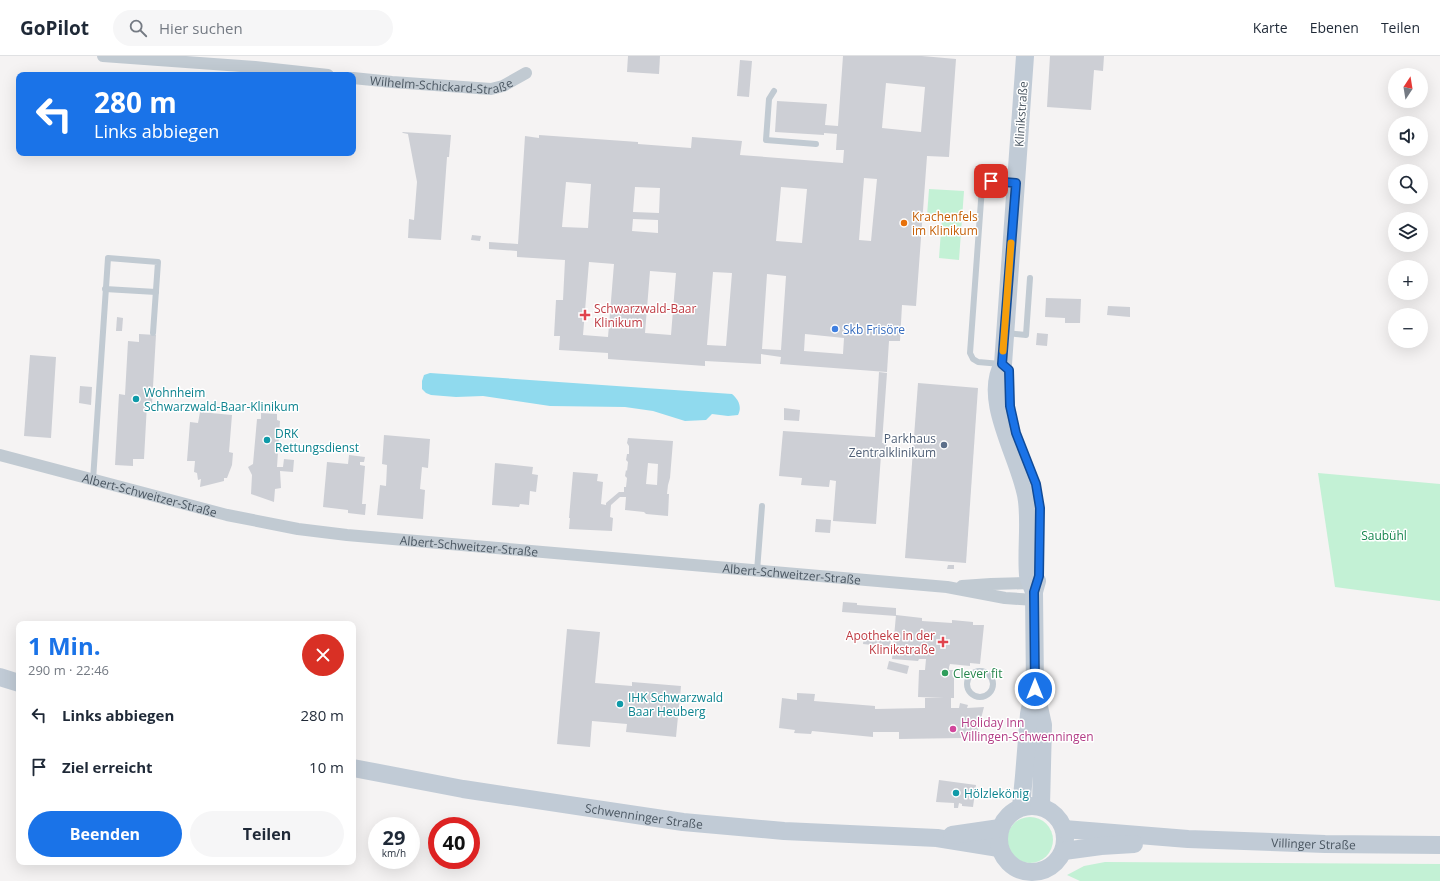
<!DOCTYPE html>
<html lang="de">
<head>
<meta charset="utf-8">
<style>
	:root { --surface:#fff; --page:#f6f6f7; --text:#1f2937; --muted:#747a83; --line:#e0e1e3; --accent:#1a73e8 }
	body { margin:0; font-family:"Open Sans",sans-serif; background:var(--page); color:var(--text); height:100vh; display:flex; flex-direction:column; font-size:15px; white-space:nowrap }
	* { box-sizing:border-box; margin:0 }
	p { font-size:13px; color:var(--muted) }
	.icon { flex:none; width:22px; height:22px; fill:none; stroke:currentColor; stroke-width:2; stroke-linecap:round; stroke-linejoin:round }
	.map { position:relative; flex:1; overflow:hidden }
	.details { position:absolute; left:16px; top:565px; width:340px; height:244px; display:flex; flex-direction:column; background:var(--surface); border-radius:8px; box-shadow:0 4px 16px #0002 }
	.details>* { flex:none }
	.top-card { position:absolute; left:16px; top:16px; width:340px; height:84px; border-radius:8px; box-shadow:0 4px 16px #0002; background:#1a73e8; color:#fff; overflow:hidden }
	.needle { width:26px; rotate:12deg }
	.fabs { position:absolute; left:1388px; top:12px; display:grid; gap:8px }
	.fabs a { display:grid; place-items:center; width:40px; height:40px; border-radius:50%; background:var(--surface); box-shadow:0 4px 16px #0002; font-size:20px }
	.speed { position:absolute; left:368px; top:761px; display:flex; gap:8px; font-size:20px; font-weight:700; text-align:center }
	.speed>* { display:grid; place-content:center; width:52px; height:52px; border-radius:50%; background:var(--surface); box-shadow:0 4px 16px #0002; line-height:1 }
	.speed small { font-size:10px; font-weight:400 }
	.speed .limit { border:6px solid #d22; background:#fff; color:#111 }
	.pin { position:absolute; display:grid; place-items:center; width:34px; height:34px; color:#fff; margin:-17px; border-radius:8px; box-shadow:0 2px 6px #0006 }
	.me { position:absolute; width:44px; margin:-22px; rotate:0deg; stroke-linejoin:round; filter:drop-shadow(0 0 3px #0008) }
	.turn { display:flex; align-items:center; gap:14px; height:84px; padding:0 12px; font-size:18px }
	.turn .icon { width:52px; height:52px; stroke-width:2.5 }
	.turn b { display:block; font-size:28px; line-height:34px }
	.round { display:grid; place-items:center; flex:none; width:42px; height:42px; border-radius:21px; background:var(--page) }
	.headline { display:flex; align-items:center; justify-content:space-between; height:68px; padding:0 12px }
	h1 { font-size:24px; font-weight:700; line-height:30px; color:var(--accent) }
	.button { display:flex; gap:8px; margin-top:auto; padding:8px 12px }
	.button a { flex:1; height:46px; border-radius:24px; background:var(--accent); color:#fff; font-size:16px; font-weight:700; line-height:46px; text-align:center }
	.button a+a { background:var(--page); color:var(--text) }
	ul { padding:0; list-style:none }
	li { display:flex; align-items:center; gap:12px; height:52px; padding:0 12px }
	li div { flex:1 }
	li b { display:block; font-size:15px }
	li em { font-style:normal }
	header { display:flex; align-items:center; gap:24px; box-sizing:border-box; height:56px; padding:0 20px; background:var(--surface); border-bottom:1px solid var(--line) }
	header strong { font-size:19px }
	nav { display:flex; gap:22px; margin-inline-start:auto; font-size:14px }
	.search { width:280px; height:36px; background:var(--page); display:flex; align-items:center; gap:10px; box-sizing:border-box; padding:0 14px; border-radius:22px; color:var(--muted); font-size:15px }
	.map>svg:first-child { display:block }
	.green { fill:#c3f1d5 }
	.water { fill:#90daee }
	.building { fill:#cdcfd5; fill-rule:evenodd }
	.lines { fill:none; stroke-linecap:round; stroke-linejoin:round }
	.lane { stroke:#c1cad2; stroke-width:6 }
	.street { stroke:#c1cad2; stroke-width:12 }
	.secondary { stroke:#c1cbd6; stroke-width:18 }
	.route-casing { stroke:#114b97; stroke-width:10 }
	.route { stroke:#1a73e8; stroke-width:7 }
	.slow { stroke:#f59e0b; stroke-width:7 }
	.food-dot { fill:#e8710a; stroke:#fff; stroke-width:1.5 }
	.health-dot { fill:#e0444e; stroke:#fff; stroke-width:1.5 }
	.shop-dot { fill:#3f7fe0; stroke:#fff; stroke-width:1.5 }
	.culture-dot { fill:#0f9aa8; stroke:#fff; stroke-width:1.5 }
	.service-dot { fill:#5c6f8a; stroke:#fff; stroke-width:1.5 }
	.leisure-dot { fill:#2e9e5b; stroke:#fff; stroke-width:1.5 }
	.hotel-dot { fill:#d1479c; stroke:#fff; stroke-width:1.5 }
	.labels { text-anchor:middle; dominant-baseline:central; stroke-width:3; stroke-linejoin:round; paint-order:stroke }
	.street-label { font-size:12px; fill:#4a5661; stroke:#fff }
	.food-label { font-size:12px; fill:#c56008; stroke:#fff; text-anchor:start }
	.health-label { font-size:12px; fill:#be3a42; stroke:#fff; text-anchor:start }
	.shop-label { font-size:12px; fill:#366cbe; stroke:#fff; text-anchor:start }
	.culture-label { font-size:12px; fill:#0d838f; stroke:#fff; text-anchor:start }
	.service-label { font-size:12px; fill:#4e5e75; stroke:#fff; text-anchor:end }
	.park-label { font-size:12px; fill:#17864f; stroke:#fff }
	.leisure-label { font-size:12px; fill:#27864d; stroke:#fff; text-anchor:start }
	.hotel-label { font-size:12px; fill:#b23c85; stroke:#fff; text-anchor:start }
</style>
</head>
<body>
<header>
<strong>GoPilot</strong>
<div class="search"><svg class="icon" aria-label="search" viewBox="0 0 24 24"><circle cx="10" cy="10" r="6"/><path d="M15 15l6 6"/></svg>Hier suchen</div>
<nav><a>Karte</a><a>Ebenen</a><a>Teilen</a></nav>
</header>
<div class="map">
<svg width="1440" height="825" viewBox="0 0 1440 825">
	<rect width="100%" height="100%" fill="#f5f3f3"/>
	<g class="green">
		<path d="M929,133L964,135L959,204L939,202L942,161L927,160Z"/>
		<path d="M1318,417L1440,428V545L1335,531Z"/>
		<circle cx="1030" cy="784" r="23"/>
		<path d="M1105,806L1440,808V825H1080L1067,819L1084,810Z"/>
	</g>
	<path class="water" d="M430,317L732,338C739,344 742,351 738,359L728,360L712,358L706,364L685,365L653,355L625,351L550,350L483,340L456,341L431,339L426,337L422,333V325L424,319Z"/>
	<g class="building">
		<path d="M628,0H660L659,18L627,16Z"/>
		<path d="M843,0H922L956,3L949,101L927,100L916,250L902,249L900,285H889L887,316L780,308L781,301L761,298V308L705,305V310L608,303V297L559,294L560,280H554L556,244H563L565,204L517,201V195L489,193V186L518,188L525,80L539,82V79L638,86V88L691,92L692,81L742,85L740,99L843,107L844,94H836L837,78L824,77V79L775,76L777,45L827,48L825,69L838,70ZM886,27L925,31L921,76L882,72ZM864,122L877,123L871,185L859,184ZM566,126L591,128L588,172L562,171ZM635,131L660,132L659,157L633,156ZM781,131L807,133L802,187L776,185ZM633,163L658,164V177L632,175ZM589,206L614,208L608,281L583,279ZM650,215L676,217L671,279L645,277ZM713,216L732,217L726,290L707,289ZM767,218L786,220L781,294L762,293ZM805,278L844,282L843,298L804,295Z"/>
		<path d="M1050,0H1104L1103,15L1094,14L1091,54L1047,51Z"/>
		<path d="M740,4L752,5L749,41L737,40Z"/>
		<path d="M402,76L451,79L449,101H447L441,184L408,182L409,163L414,164L417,126L408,78L403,77Z"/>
		<path d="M472,179L481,180L480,185L471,184Z"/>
		<path d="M1046,242L1081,243L1080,267H1065V262L1045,261Z"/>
		<path d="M1108,250L1130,251V261L1107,259Z"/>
		<path d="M117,261L123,262L122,275H116Z"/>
		<path d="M1037,277L1048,278L1047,290L1036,289Z"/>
		<path d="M139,278L156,279L152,348H147L144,403H133V410L115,409L119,338L125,339L128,285L139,286Z"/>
		<path d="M30,299L56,301L51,382L24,380Z"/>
		<path d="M879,316L887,317L882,387H887L886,400L881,399L876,468L833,465L836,425L830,424L829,431L801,429L802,422L779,420L783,375L875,381Z"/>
		<path d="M918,327L978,332L966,507L905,502Z"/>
		<path d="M80,330L92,331L91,349L79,347Z"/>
		<path d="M784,352L800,354L799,365L784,364Z"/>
		<path d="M200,356L232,359L229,396L233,397L232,409L227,422H224V425L200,431L201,423L198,424L197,417L194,416L195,405H187L190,366L198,367Z"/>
		<path d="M261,357L277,358V364L280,365L277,411H283L284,403L294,404L293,416L280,415L281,432L275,433L274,446L251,438L252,419L248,411L253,408L257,363H261Z"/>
		<path d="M384,379L430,383L428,412L422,411L420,433L425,434L423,463L377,459L380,429L386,430L387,409L382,408Z"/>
		<path d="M628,382L673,385L670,422L668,429L667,438H669L668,460L646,458L644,456L625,454L626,441H620L611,449L610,461L613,462L612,475L569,473L570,462H569L573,416L598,418L597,425L603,426L601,448L606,449V447L619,436H624V431H626L627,422L625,420L626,414L627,415L628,406L626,404L627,398H629V390L627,387ZM648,407L658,408L657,429L646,428Z"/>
		<path d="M349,399L365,401L364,406H360V409L365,410L362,448H366L365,459L348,457V454L323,451L327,406L348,408Z"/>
		<path d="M495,407L533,411L532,418L538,419L536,436L530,435L529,449L520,448L519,451L492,449Z"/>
		<path d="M816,463L831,464L830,477L815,476Z"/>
		<path d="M948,509H954V513H947Z"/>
		<path d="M843,546L857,547V549L896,552V560L842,556Z"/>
		<path d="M896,559L922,562V565L952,567V564L973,566V569H984L980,608L970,607V610L950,608L949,611V614H954V642H951V652H959L960,647L968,649L967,652L984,651L975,686L962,682L899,683V676H873V681L812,675L811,678L794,677L795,674L779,672L782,642L797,644V637L815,638L814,645L875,650V653L925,652V642H944L918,641L919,614H925L926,603H919L918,605L892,603Z"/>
		<path d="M567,573L600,576L595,627L632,630V626L681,630L676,681L626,676L627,668L592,665L590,691L557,688Z"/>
		<path d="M864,579L891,582L890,591L863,588Z"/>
		<path d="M889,605L909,610L907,618L887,613Z"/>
		<path d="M939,724L976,729L973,751L962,750V748L959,747L958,752H954V747L936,746Z"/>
	</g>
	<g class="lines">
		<g class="lane">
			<path d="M774,35L769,43L766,84L816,88"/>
			<path d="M105,233L156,236"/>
			<path d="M1007,277L1026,279L1030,222"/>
			<path d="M1001,308L978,306L973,303L970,297L982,131C989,121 1003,125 1014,127"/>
			<path d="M93,424L108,202L158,206L153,277"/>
			<path d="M757,515L762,450"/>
			<circle cx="980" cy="628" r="13"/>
		</g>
		<g class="street">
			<path d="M103,0L255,11L328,19"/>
			<path id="s1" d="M353,22L392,26L491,33L503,30L526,17"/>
			<path id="s2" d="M0,399L227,459L298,473L347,479L947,531L1005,542L1035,544"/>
			<path d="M962,530L991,528L1031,527"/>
		</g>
		<g class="secondary">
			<path d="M1025,0L1003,308C981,345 1023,407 1027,445C1030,470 1026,494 1028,519C1029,524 1032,530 1034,536"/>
			<path d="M1037,525L1034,536L1035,633L1043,669L1041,750"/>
			<path d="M0,621L19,627"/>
			<path id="s3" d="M353,712L463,733L683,766L784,775L937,782L999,792"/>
			<circle cx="1032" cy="783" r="33"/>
			<path d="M1021,751L1024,720L1029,658L1033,638"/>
			<path id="s4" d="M1064,773L1188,783L1325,788L1440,789"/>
			<path d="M952,779L1000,772"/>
			<path d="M1064,795L1101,790L1134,788"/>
		</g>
	</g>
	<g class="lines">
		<defs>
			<path id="route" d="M991,125L1016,127L1002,308L1009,314L1010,350L1016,377L1036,428L1040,452L1039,520L1034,536L1035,633"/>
		</defs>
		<use href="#route" class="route-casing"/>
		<use href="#route" class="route"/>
		<path class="slow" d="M1003,295L1011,187"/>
	</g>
	<circle class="food-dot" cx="904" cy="167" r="4"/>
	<g class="health-dot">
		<path d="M583 253h4v4h4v4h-4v4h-4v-4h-4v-4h4z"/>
		<path d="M941 580h4v4h4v4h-4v4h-4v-4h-4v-4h4z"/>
	</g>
	<circle class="shop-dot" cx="835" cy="273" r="4"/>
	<g class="culture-dot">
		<circle cx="136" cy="343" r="4"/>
		<circle cx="267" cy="384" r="4"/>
		<circle cx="620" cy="648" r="4"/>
		<circle cx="956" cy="737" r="4"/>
	</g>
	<circle class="service-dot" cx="944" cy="389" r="4"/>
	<circle class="leisure-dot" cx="945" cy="617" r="4"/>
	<circle class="hotel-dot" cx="953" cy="673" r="4"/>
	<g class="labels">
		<g class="street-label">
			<text stroke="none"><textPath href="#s1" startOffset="89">Wilhelm-Schickard-Straße</textPath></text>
			<text transform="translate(1021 58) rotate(-86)">Klinikstraße</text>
			<text stroke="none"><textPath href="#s2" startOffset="155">Albert-Schweitzer-Straße</textPath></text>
			<text stroke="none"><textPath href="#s2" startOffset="479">Albert-Schweitzer-Straße</textPath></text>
			<text stroke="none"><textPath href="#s2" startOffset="803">Albert-Schweitzer-Straße</textPath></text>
			<text stroke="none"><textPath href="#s3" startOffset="295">Schwenninger Straße</textPath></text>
			<text stroke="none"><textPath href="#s4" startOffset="250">Villinger Straße</textPath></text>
		</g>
		<g class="food-label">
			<text x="912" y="160">Krachenfels<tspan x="912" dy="14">im Klinikum</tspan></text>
		</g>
		<g class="health-label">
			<text x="594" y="252">Schwarzwald-Baar<tspan x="594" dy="14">Klinikum</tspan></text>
			<text x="935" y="579" text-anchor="end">Apotheke in der<tspan x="935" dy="14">Klinikstraße</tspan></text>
		</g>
		<g class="shop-label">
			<text x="843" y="273">Skb Frisöre</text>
		</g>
		<g class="culture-label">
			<text x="144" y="336">Wohnheim<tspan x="144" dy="14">Schwarzwald-Baar-Klinikum</tspan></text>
			<text x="275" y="377">DRK<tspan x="275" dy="14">Rettungsdienst</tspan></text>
			<text x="628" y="641">IHK Schwarzwald<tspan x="628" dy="14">Baar Heuberg</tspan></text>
			<text x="964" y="737">Hölzlekönig</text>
		</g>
		<g class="service-label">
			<text x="936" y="382">Parkhaus<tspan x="936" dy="14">Zentralklinikum</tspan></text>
		</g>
		<g class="park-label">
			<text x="1384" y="479">Saubühl</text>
		</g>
		<g class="leisure-label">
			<text x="953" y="617">Clever fit</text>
		</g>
		<g class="hotel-label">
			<text x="961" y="666">Holiday Inn<tspan x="961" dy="14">Villingen-Schwenningen</tspan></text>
		</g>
	</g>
</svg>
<div class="fabs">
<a><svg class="needle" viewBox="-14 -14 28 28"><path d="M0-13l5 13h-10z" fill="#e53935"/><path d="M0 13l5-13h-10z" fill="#747a83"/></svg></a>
<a><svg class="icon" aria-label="sound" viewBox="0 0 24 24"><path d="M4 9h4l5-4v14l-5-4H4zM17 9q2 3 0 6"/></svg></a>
<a><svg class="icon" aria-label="search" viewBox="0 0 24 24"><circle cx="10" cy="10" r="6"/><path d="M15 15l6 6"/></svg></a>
<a><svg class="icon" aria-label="layers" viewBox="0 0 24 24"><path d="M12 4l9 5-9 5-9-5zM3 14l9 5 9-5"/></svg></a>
<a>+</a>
<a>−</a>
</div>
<div class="speed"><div>29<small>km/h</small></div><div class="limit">40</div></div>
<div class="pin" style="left:991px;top:125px;background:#d93025"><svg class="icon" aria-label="arrive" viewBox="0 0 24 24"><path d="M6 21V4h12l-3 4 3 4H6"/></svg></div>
<svg class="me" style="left:1035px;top:633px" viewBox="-20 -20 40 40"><circle r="17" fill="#1a73e8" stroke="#fff" stroke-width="3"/><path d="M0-11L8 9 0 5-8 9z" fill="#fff"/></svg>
<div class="top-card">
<div class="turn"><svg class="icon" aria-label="left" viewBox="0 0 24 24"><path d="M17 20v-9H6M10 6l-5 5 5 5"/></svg><div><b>280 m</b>Links abbiegen</div></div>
</div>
<section class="details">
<div class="headline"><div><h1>1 Min.</h1><p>290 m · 22:46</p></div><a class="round" style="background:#d93025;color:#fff"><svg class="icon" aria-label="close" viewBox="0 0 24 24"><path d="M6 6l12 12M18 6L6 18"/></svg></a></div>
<ul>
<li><svg class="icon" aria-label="left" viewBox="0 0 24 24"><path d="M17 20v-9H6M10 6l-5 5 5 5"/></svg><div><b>Links abbiegen</b></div><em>280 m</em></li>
<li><svg class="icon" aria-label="arrive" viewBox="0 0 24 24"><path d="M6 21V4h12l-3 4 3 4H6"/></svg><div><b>Ziel erreicht</b></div><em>10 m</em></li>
</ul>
<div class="button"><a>Beenden</a><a>Teilen</a></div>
</section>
</div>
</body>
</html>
